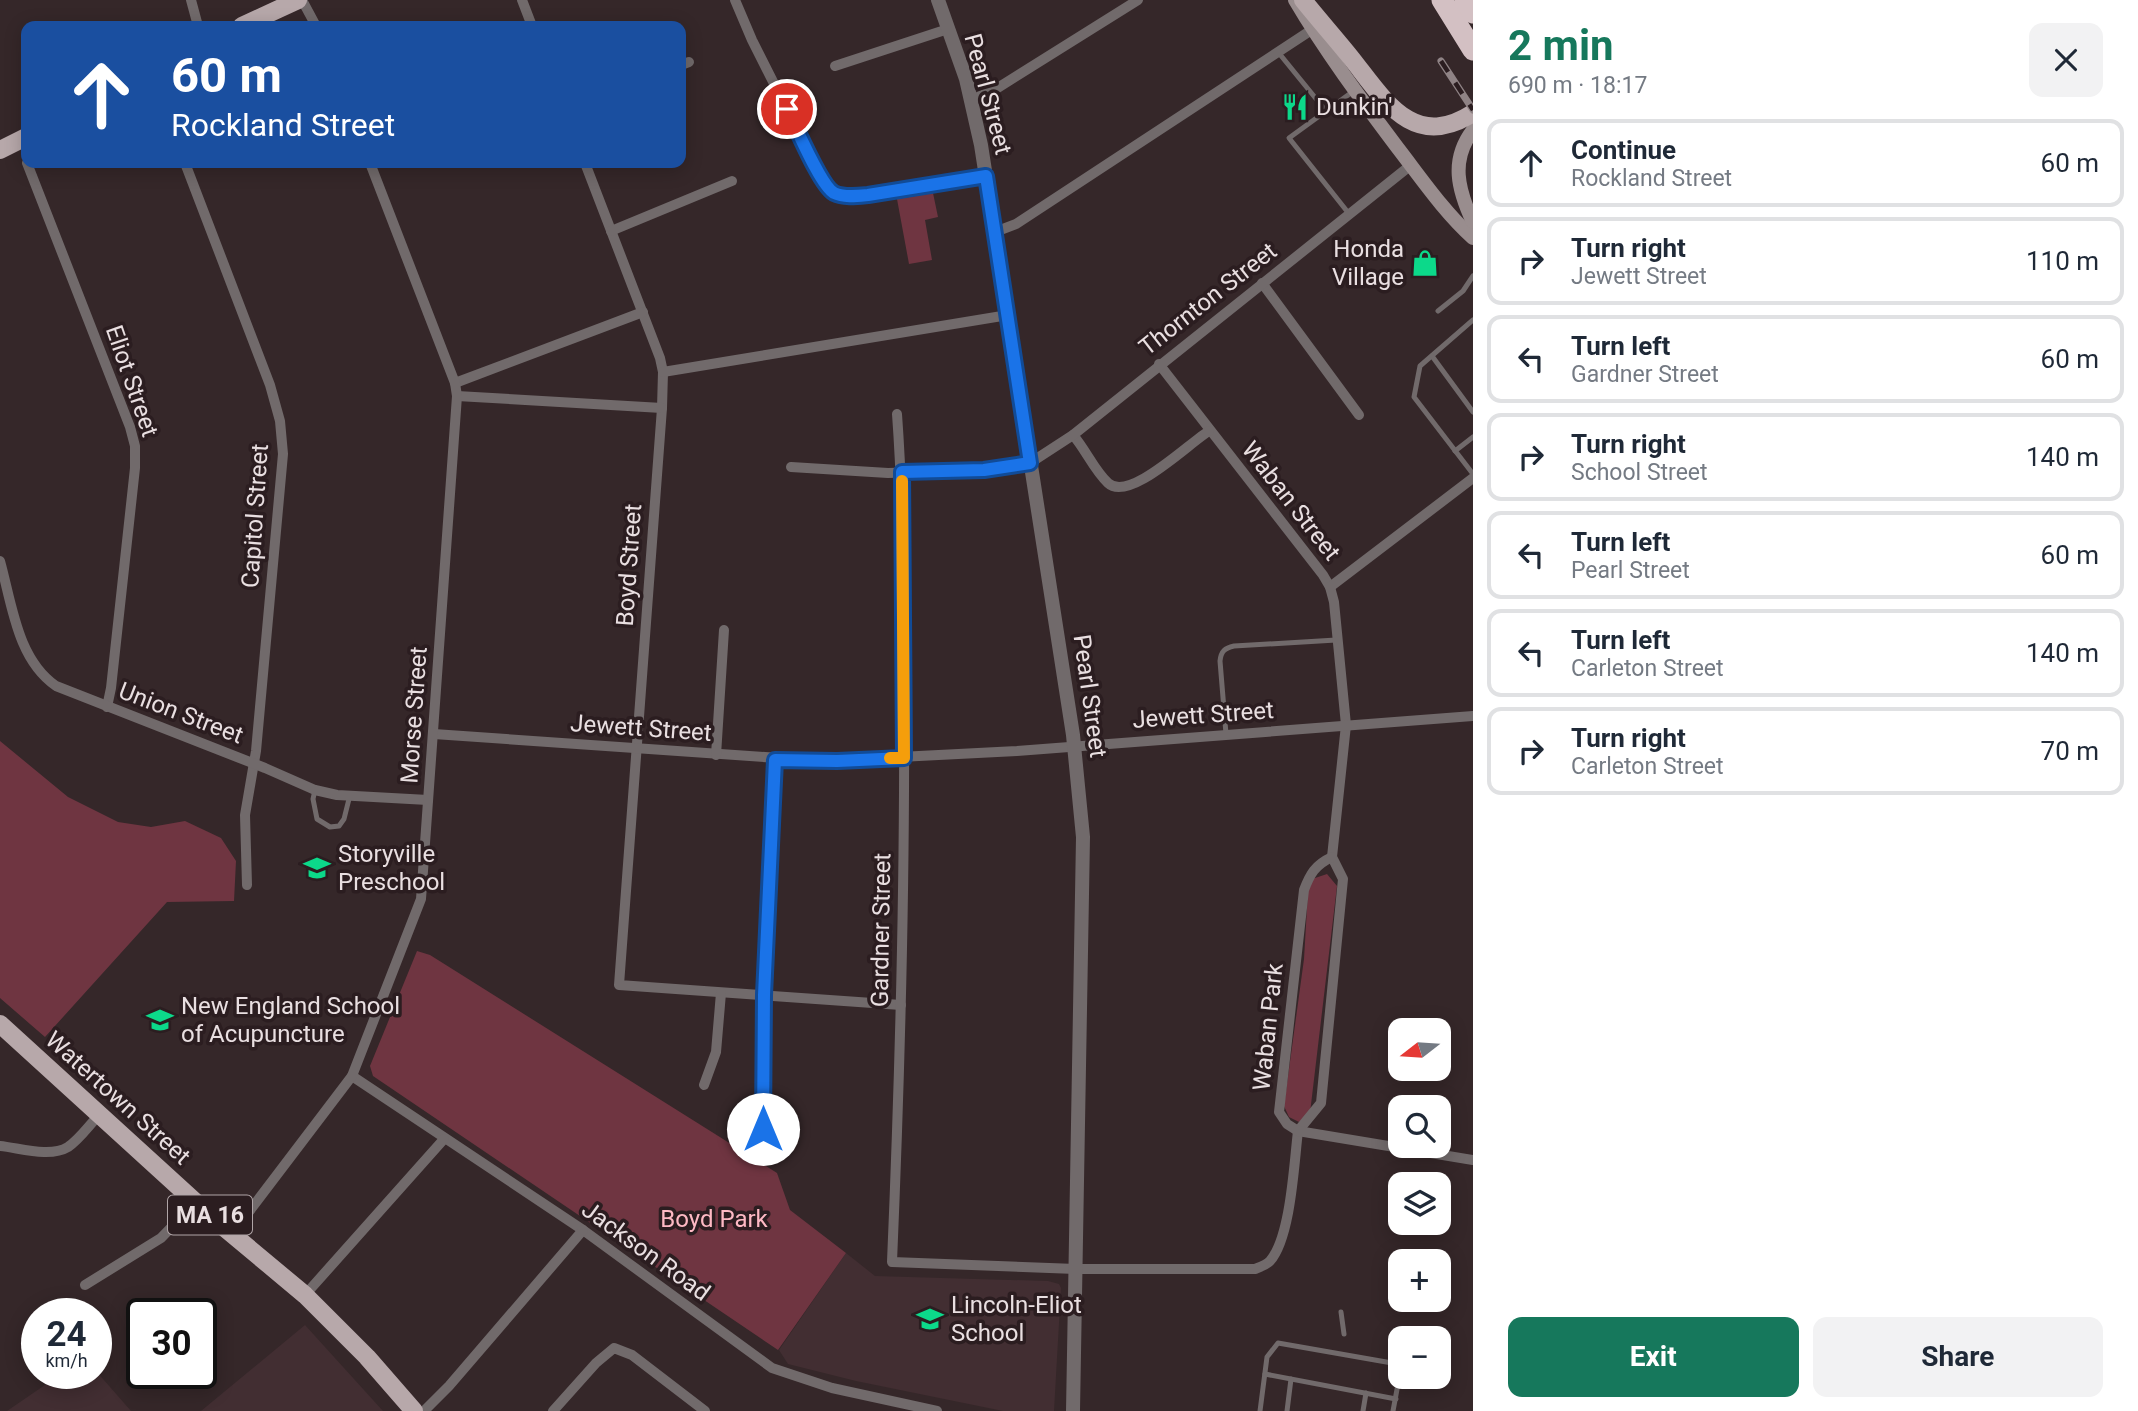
<!DOCTYPE html>
<html lang="en">
<head>
<meta charset="utf-8">
<style>
	:root { --surface:#fff; --page:#f2f2f3; --text:#1f2937; --muted:#747a83; --line:#e0e1e3; --accent:#16785c }
	body { margin:0; font-family:Roboto,sans-serif; background:var(--page); color:var(--text); height:100vh; display:flex; flex-direction:column; font-size:26px; white-space:nowrap }
	* { box-sizing:border-box; margin:0 }
	p { font-size:23px; color:var(--muted) }
	.icon { flex:none; width:38px; height:38px; fill:none; stroke:currentColor; stroke-width:2; stroke-linecap:round; stroke-linejoin:round }
	.map { position:relative; flex:1; overflow:hidden }
	.sheet { display:flex; flex-direction:column; background:var(--surface); width:665px }
	.sheet>* { flex:none }
	.hud { position:absolute; left:21px; top:21px; width:665px; height:147px; border-radius:14px; box-shadow:0 4px 18px #0003; background:#1a4fa0; color:#fff; overflow:hidden }
	.needle { width:46px; rotate:253deg }
	.buttons { position:absolute; left:1388px; top:1018px; display:grid; gap:14px }
	.buttons a { display:grid; place-items:center; width:63px; height:63px; border-radius:14px; background:var(--surface); box-shadow:0 4px 18px #0003; font-size:35px }
	.speed { position:absolute; left:21px; top:1298px; display:flex; gap:14px; font-size:35px; font-weight:700; text-align:center }
	.speed>* { display:grid; place-content:center; width:91px; height:91px; border-radius:50%; background:var(--surface); box-shadow:0 4px 18px #0003; line-height:1 }
	.speed small { font-size:18px; font-weight:400 }
	.speed .limit { border:4px solid #111; border-radius:10px; background:#fff; color:#111 }
	.pin { position:absolute; display:grid; place-items:center; width:60px; height:60px; color:#fff; margin:-30px; border:4px solid #fff; border-radius:50%; box-shadow:0 2px 7px #0007 }
	.me { position:absolute; width:77px; margin:-38px; rotate:0deg; stroke-linejoin:round; filter:drop-shadow(0 0 5px #0008) }
	.turn { display:flex; align-items:center; gap:24px; height:147px; padding:0 35px; font-size:32px }
	.turn .icon { width:91px; height:91px; stroke-width:2.5 }
	.turn b { display:block; font-size:49px; line-height:60px }
	.round { display:grid; place-items:center; flex:none; width:74px; height:74px; border-radius:14px; background:var(--page) }
	.headline { display:flex; align-items:center; justify-content:space-between; height:119px; padding:0 35px }
	h1 { font-size:42px; font-weight:700; line-height:52px; color:var(--accent) }
	.action { display:flex; gap:14px; margin-top:auto; padding:14px 35px }
	.action a { flex:1; height:80px; border-radius:14px; background:var(--accent); color:#fff; font-size:28px; font-weight:700; line-height:80px; text-align:center }
	.action a+a { background:var(--page); color:var(--text) }
	ul { padding:0; list-style:none }
	li { display:flex; align-items:center; gap:21px; height:88px; margin:0 14px 10px; padding:0 21px; border:4px solid var(--line); border-radius:14px }
	li div { flex:1 }
	li b { display:block; font-size:26px }
	li em { font-style:normal }
	main { display:flex; flex:1; min-height:0 }
	.map>svg:first-child { display:block }
	.built { fill:#422e32 }
	.green { fill:#6f3541 }
	.lines { fill:none; stroke-linecap:round; stroke-linejoin:round }
	.service { stroke:#716a6b; stroke-width:5 }
	.minor { stroke:#716a6b; stroke-width:10 }
	.tertiary { stroke:#716a6b; stroke-width:14 }
	.secondary { stroke:#998d8e; stroke-width:14 }
	.primary { stroke:#b7a8aa; stroke-width:18 }
	.motorway { stroke:#d3c0c3; stroke-width:21 }
	.rail-casing { stroke:#8f8385; stroke-width:7 }
	.rail { stroke:#2b1d20; stroke-width:4.5; stroke-dasharray:13; stroke-linecap:butt }
	.route-casing { stroke:#114b97; stroke-width:18 }
	.route { stroke:#1a73e8; stroke-width:12 }
	.slow { stroke:#f59e0b; stroke-width:12 }
	.labels { text-anchor:middle; dominant-baseline:central; stroke-width:7; stroke-linejoin:round; paint-order:stroke }
	.shield { fill:#2b1d20; stroke:#b0a5a7; stroke-width:2 }
	.shield-label { font-size:23px; font-weight:bold; fill:#e9dfe1 }
	.street-label { font-size:24px; fill:#e9dfe1; stroke:#2b1d20 }
	.poi-label { font-size:24px; fill:#e9dfe1; stroke:#2b1d20; text-anchor:start }
	.park-label { font-size:24px; fill:#feb9c4; stroke:#2b1d20 }
</style>
</head>
<body>
<main>
<div class="map">
<svg width="1473" height="1411" viewBox="0 0 1473 1411">
	<rect width="100%" height="100%" fill="#352729"/>
	<g class="built">
		<path d="M846,1253L875,1276L1048,1281L1059,1284L1061,1288L1054,1411H1003L856,1381L788,1364L779,1350Z"/>
		<path d="M305,1325L383,1411H201Z"/>
		<path d="M96,1371L131,1411H7L61,1374H96Z"/>
	</g>
	<g class="green">
		<path d="M933,193L938,217L925,220L932,260L909,264L897,199Z"/>
		<path d="M0,741L68,797L118,822L151,827L185,821L221,838L236,861L234,901L167,902L45,1037L0,998Z"/>
		<path d="M1327,874L1337,886L1310,1113L1299,1122L1289,1117L1284,1106L1304,959L1308,891L1312,879Z"/>
		<path d="M417,951L430,955L777,1173L790,1210L846,1253L778,1350L373,1076L370,1066Z"/>
	</g>
	<g class="lines">
		<g class="service">
			<path d="M1278,52L1326,111"/>
			<path d="M1350,215L1289,138L1355,90"/>
			<path d="M1438,311L1463,291L1473,276"/>
			<path d="M1473,320L1420,366L1414,397L1473,474"/>
			<path d="M1432,356L1473,412"/>
			<path d="M1455,451L1473,437"/>
			<path d="M1226,734L1220,661C1221,651 1225,648 1234,646L1336,640"/>
			<path d="M315,790L313,799L317,819L330,827L339,826L344,819L350,795"/>
			<path d="M1341,1312L1344,1334"/>
			<path d="M1265,1374L1396,1399"/>
			<path d="M1260,1411L1267,1357L1278,1343L1392,1363L1398,1384L1393,1411"/>
			<path d="M1287,1411L1291,1379"/>
			<path d="M1363,1411L1366,1393"/>
		</g>
		<g class="minor">
			<path d="M191,0L198,26"/>
			<path d="M302,0L316,26"/>
			<path d="M522,0L532,26"/>
			<path d="M735,0L752,40L822,179C839,198 844,197 868,195L986,176"/>
			<path d="M681,65L689,62"/>
			<path d="M835,66L948,29"/>
			<path d="M971,100L996,89L1138,0"/>
			<path d="M27,163L130,427L135,446V468L111,688L107,707"/>
			<path d="M185,163L270,385L280,421L283,454L256,751L245,815L247,885"/>
			<path d="M585,163L660,358L663,372L662,408L619,985L901,1005"/>
			<path d="M611,231L732,181"/>
			<path d="M995,232L1016,224L1313,29"/>
			<path d="M1262,283L1359,415"/>
			<path d="M1159,364L1323,575L1330,587L1334,602L1346,725L1332,857L1343,879L1321,1103L1298,1131"/>
			<path d="M663,372L1008,315"/>
			<path d="M455,383L643,312"/>
			<path d="M457,396L662,408"/>
			<path d="M897,414C904,509 903,604 904,700C905,887 900,1074 892,1262L1076,1269H1255C1260,1267 1266,1265 1270,1261C1291,1237 1294,1163 1298,1131"/>
			<path d="M1073,435C1086,450 1094,470 1108,483C1129,503 1189,443 1209,431"/>
			<path d="M791,467L888,473L984,470L1030,463L1073,435L1411,165"/>
			<path d="M0,561C12,604 17,659 56,686L265,768L315,790L337,795L428,800"/>
			<path d="M1330,587L1473,478"/>
			<path d="M434,734L821,761L1017,751L1473,716"/>
			<path d="M716,755L724,630"/>
			<path d="M1332,857C1315,865 1310,874 1304,890L1279,1112L1287,1124L1298,1131L1473,1160"/>
			<path d="M352,1076L583,1230L772,1368L832,1388L937,1411"/>
			<path d="M704,1085L716,1052L721,993"/>
			<path d="M763,1129L764,995L775,759"/>
			<path d="M0,1146C20,1148 50,1158 68,1147C80,1139 90,1124 100,1114"/>
			<path d="M232,1234L352,1076L421,899L457,396L455,383L370,163"/>
			<path d="M85,1285L161,1238L196,1202"/>
			<path d="M305,1295L444,1139"/>
			<path d="M424,1411L449,1386L583,1230"/>
			<path d="M553,1411L596,1363L614,1348L632,1355L705,1411"/>
		</g>
		<path class="tertiary" d="M938,0L966,79L981,145L1073,735L1083,837L1073,1411"/>
		<g class="secondary">
			<path d="M1295,0C1325,51 1361,99 1397,147C1421,178 1444,212 1473,238"/>
			<path d="M1473,130C1450,160 1458,190 1473,222"/>
		</g>
		<g class="primary">
			<path d="M1303,0C1319,20 1336,39 1352,59C1385,101 1414,151 1473,113"/>
			<path d="M242,26L298,0"/>
			<path d="M0,150L26,137"/>
			<path d="M0,1024L214,1219L305,1295L367,1357L414,1411"/>
		</g>
		<g class="motorway">
			<path d="M1442,0L1473,50"/>
			<path d="M1465,0L1473,13"/>
		</g>
		<defs>
			<path id="rail" d="M1441,61L1473,110"/>
		</defs>
		<use href="#rail" class="rail-casing"/>
		<use href="#rail" class="rail"/>
	</g>
	<g class="lines">
		<defs>
			<path id="route" d="M763,1129L764,995L775,760L837,761L904,758L902,472L984,470L1030,463L986,176L868,195C858,196 844,198 834,193C820,185 796,126 787,109"/>
		</defs>
		<use href="#route" class="route-casing"/>
		<use href="#route" class="route"/>
		<path class="slow" d="M890,758H904L902,481"/>
	</g>
	<defs>
		<symbol id="restaurant-bare" viewBox="-9 -9 18 18"><path d="M-5-6h1v4h1v-4h1v4h1v-4h1v5L-1.5 .5V6h-2V.5L-5-1ZM5-6V6H3V1.5H1.5Q1.5-4 5-6Z" fill="#0cd98a" stroke="#2b1d20" stroke-width="2.5" paint-order="stroke"/></symbol>
		<symbol id="shop-bare" viewBox="-9 -9 18 18"><path d="M-5-2.5h2.3a2.7 3.5 0 0 1 5.4 0H5L5.5 6h-11ZM-1.5-2.5h3a1.5 2.3 0 0 0-3 0Z" fill="#0cd98a" stroke="#2b1d20" stroke-width="2.5" paint-order="stroke"/></symbol>
		<symbol id="school-bare" viewBox="-9 -9 18 18"><path d="M0-5L7-2L0 1L-7-2ZM-4 1L0 2.5L4 1V4Q0 6-4 4Z" fill="#0cd98a" stroke="#2b1d20" stroke-width="2.5" paint-order="stroke"/></symbol>
	</defs>
	<g fill-rule="evenodd">
		<use href="#restaurant-bare" x="1276" y="88" width="38" height="38"/>
		<use href="#shop-bare" x="1406" y="244" width="38" height="38"/>
		<use href="#school-bare" x="298" y="849" width="38" height="38"/>
		<use href="#school-bare" x="141" y="1001" width="38" height="38"/>
		<use href="#school-bare" x="911" y="1300" width="38" height="38"/>
	</g>
	<g class="labels">
		<rect class="shield" x="168" y="1195.5" width="84" height="39" rx="5"/>
		<g class="shield-label">
			<text x="210" y="1215">MA 16</text>
		</g>
		<g class="street-label">
			<text transform="translate(988 94) rotate(75)">Pearl Street</text>
			<text transform="translate(1208 299) rotate(-38)">Thornton Street</text>
			<text transform="translate(132 381) rotate(71)">Eliot Street</text>
			<text transform="translate(1291 501) rotate(52)">Waban Street</text>
			<text transform="translate(255 516) rotate(-86)">Capitol Street</text>
			<text transform="translate(629 565) rotate(-86)">Boyd Street</text>
			<text transform="translate(1090 696) rotate(82)">Pearl Street</text>
			<text transform="translate(181 713) rotate(21)">Union Street</text>
			<text transform="translate(414 715) rotate(-86)">Morse Street</text>
			<text transform="translate(1203 715) rotate(-4)">Jewett Street</text>
			<text transform="translate(641 728) rotate(4)">Jewett Street</text>
			<text transform="translate(881 930) rotate(-89)">Gardner Street</text>
			<text transform="translate(1268 1027) rotate(-84)">Waban Park</text>
			<text transform="translate(118 1098) rotate(42)">Watertown Street</text>
			<text transform="translate(646 1251) rotate(36)">Jackson Road</text>
		</g>
		<g class="poi-label">
			<text x="1316" y="107">Dunkin'</text>
			<text x="1404" y="249" text-anchor="end">Honda<tspan x="1404" dy="28">Village</tspan></text>
			<text x="338" y="854">Storyville<tspan x="338" dy="28">Preschool</tspan></text>
			<text x="181" y="1006">New England School<tspan x="181" dy="28">of Acupuncture</tspan></text>
			<text x="951" y="1305">Lincoln-Eliot<tspan x="951" dy="28">School</tspan></text>
		</g>
		<g class="park-label">
			<text x="714" y="1219">Boyd Park</text>
		</g>
	</g>
</svg>
<div class="buttons">
<a><svg class="needle" viewBox="-14 -14 28 28"><path d="M0-13l5 13h-10z" fill="#e53935"/><path d="M0 13l5-13h-10z" fill="#747a83"/></svg></a>
<a><svg class="icon" aria-label="search" viewBox="0 0 24 24"><circle cx="10" cy="10" r="6"/><path d="M15 15l6 6"/></svg></a>
<a><svg class="icon" aria-label="layers" viewBox="0 0 24 24"><path d="M12 4l9 5-9 5-9-5zM3 14l9 5 9-5"/></svg></a>
<a>+</a>
<a>−</a>
</div>
<div class="speed"><div>24<small>km/h</small></div><div class="limit">30</div></div>
<div class="pin" style="left:787px;top:109px;background:#d93025"><svg class="icon" aria-label="arrive" viewBox="0 0 24 24"><path d="M6 21V4h12l-3 4 3 4H6"/></svg></div>
<svg class="me" style="left:763px;top:1129px" viewBox="-20 -20 40 40"><circle r="19" fill="#fff"/><path d="M0-13L10 11 0 6-10 11z" fill="#1a73e8"/></svg>
<div class="hud">
<div class="turn"><svg class="icon" aria-label="ahead" viewBox="0 0 24 24"><path d="M12 20V5M6 11l6-6 6 6"/></svg><div><b>60 m</b>Rockland Street</div></div>
</div>
</div>
<section class="sheet">
<div class="headline"><div><h1>2 min</h1><p>690 m · 18:17</p></div><a class="round"><svg class="icon" aria-label="close" viewBox="0 0 24 24"><path d="M6 6l12 12M18 6L6 18"/></svg></a></div>
<ul>
<li><svg class="icon" aria-label="ahead" viewBox="0 0 24 24"><path d="M12 20V5M6 11l6-6 6 6"/></svg><div><b>Continue</b><p>Rockland Street</p></div><em>60 m</em></li>
<li><svg class="icon" aria-label="right" viewBox="0 0 24 24"><path d="M7 20v-9h11M14 6l5 5-5 5"/></svg><div><b>Turn right</b><p>Jewett Street</p></div><em>110 m</em></li>
<li><svg class="icon" aria-label="left" viewBox="0 0 24 24"><path d="M17 20v-9H6M10 6l-5 5 5 5"/></svg><div><b>Turn left</b><p>Gardner Street</p></div><em>60 m</em></li>
<li><svg class="icon" aria-label="right" viewBox="0 0 24 24"><path d="M7 20v-9h11M14 6l5 5-5 5"/></svg><div><b>Turn right</b><p>School Street</p></div><em>140 m</em></li>
<li><svg class="icon" aria-label="left" viewBox="0 0 24 24"><path d="M17 20v-9H6M10 6l-5 5 5 5"/></svg><div><b>Turn left</b><p>Pearl Street</p></div><em>60 m</em></li>
<li><svg class="icon" aria-label="left" viewBox="0 0 24 24"><path d="M17 20v-9H6M10 6l-5 5 5 5"/></svg><div><b>Turn left</b><p>Carleton Street</p></div><em>140 m</em></li>
<li><svg class="icon" aria-label="right" viewBox="0 0 24 24"><path d="M7 20v-9h11M14 6l5 5-5 5"/></svg><div><b>Turn right</b><p>Carleton Street</p></div><em>70 m</em></li>
</ul>
<div class="action"><a>Exit</a><a>Share</a></div>
</section>
</main>
</body>
</html>
